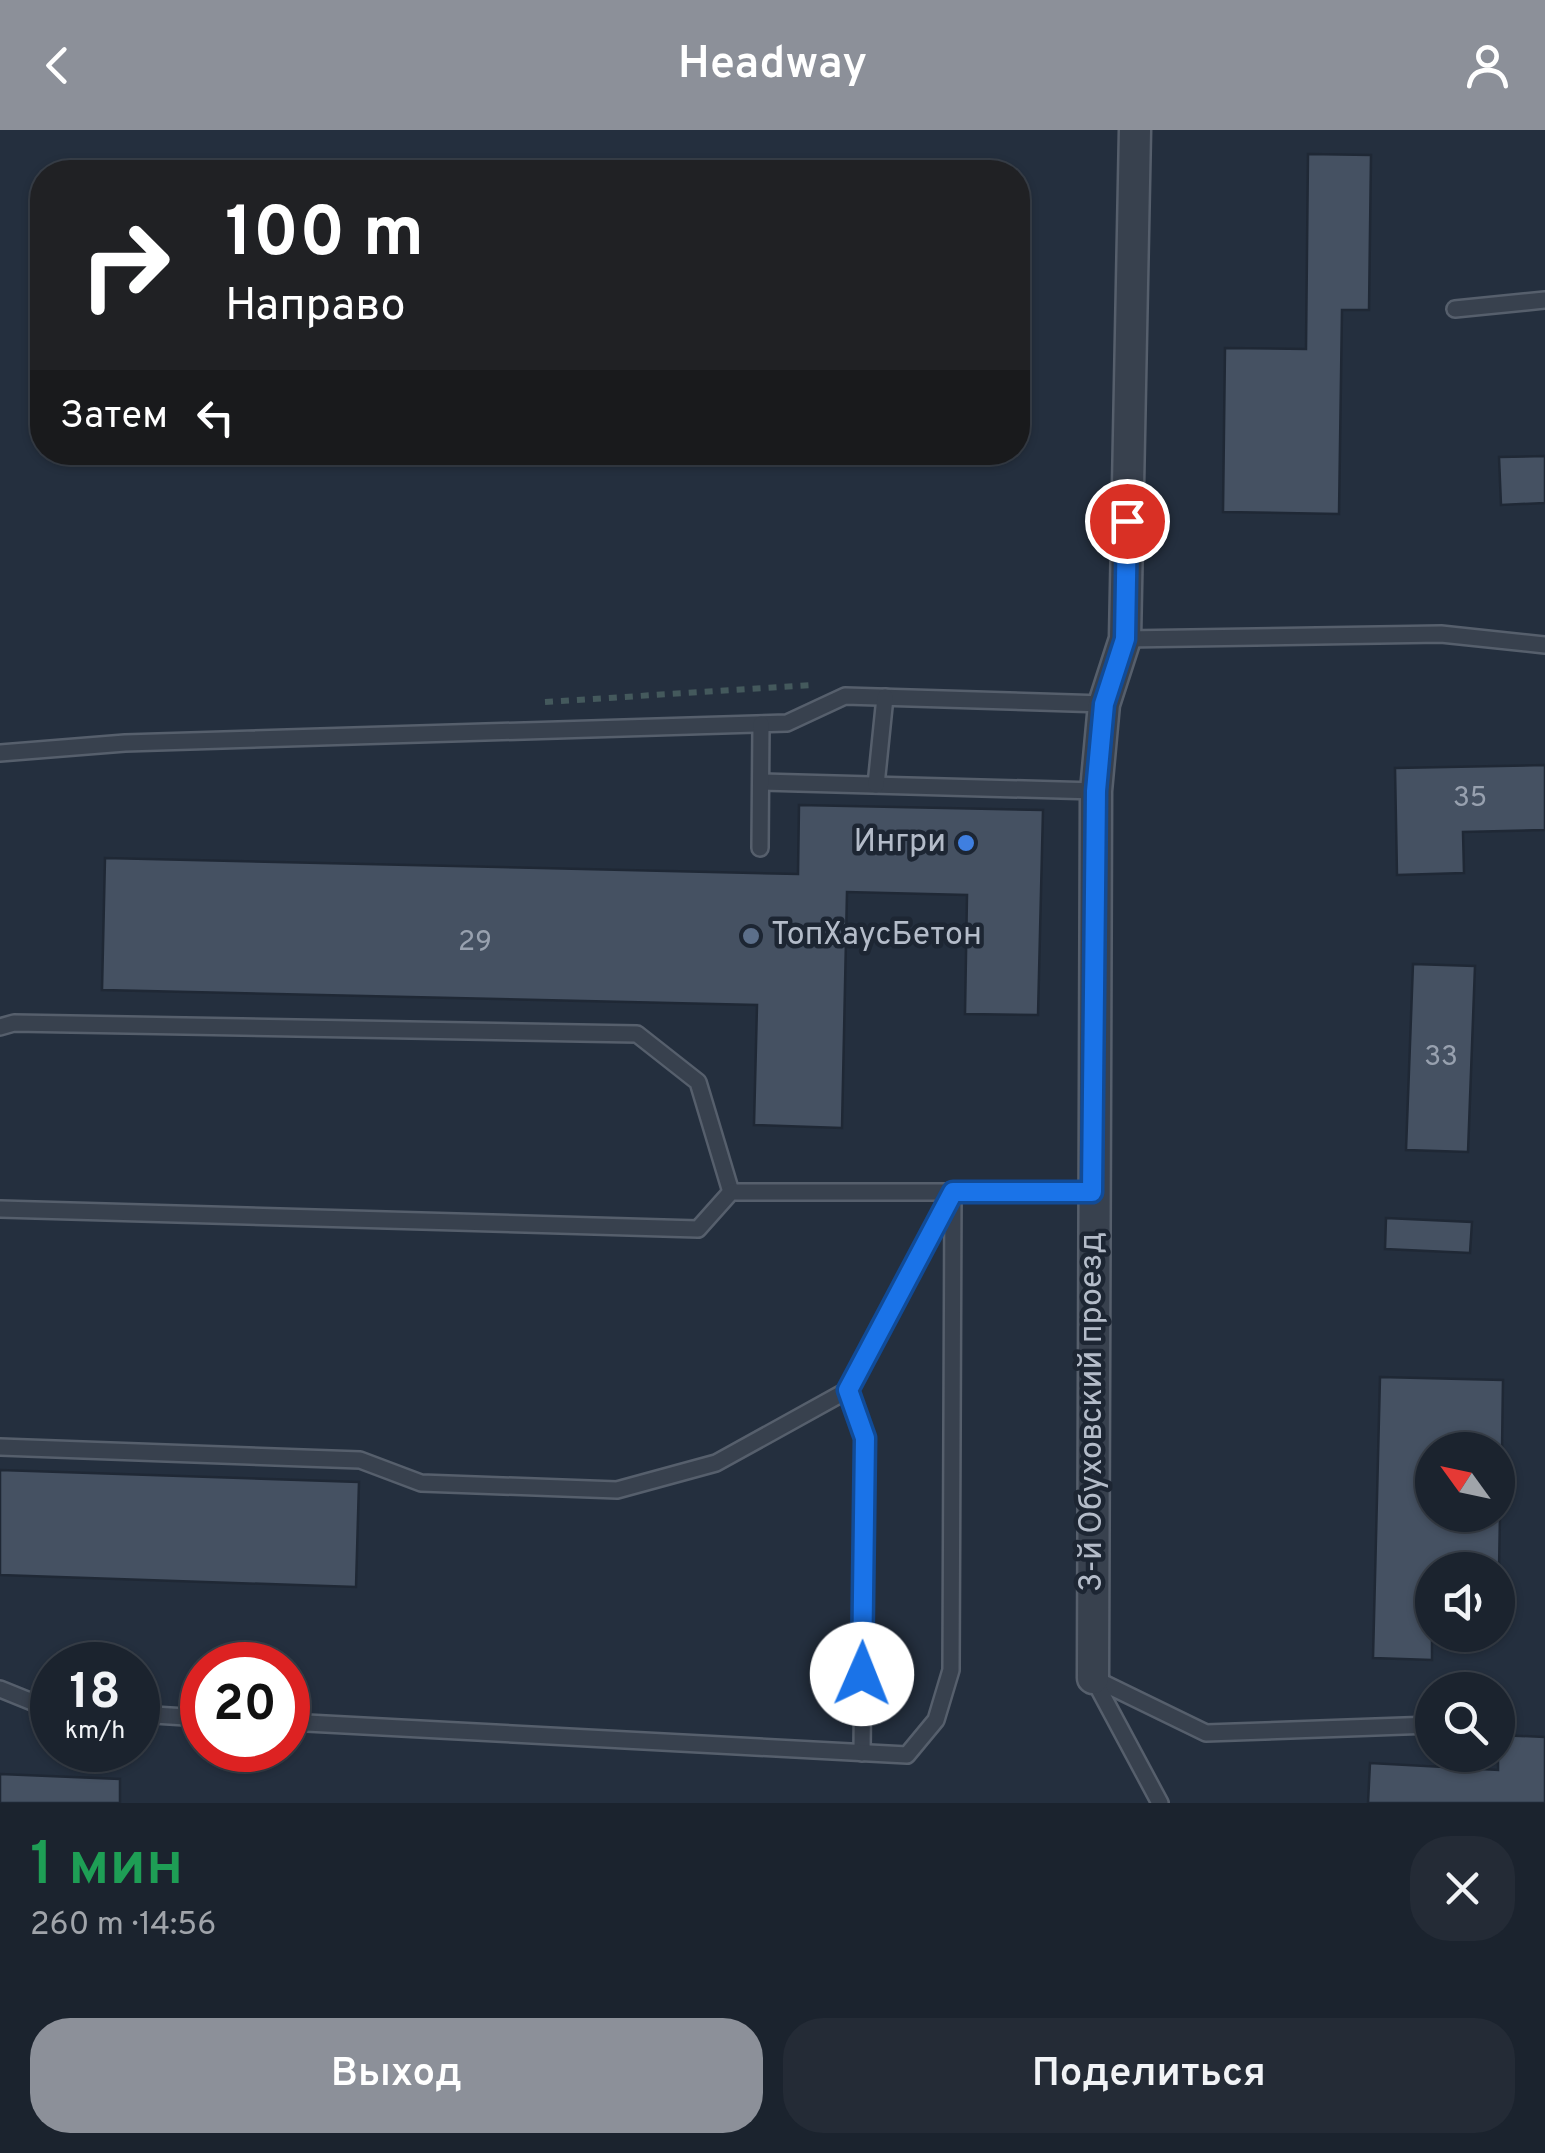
<!DOCTYPE html>
<html lang="ru">
<head>
<meta charset="utf-8">
<style>
	:root { --surface:#1b232e; --page:#242b36; --text:#f1f3f6; --muted:#a0a4aa; --line:#39404a; --accent:#8c9099 }
	body { margin:0; font-family:Overpass,sans-serif; background:var(--page); color:var(--text); height:100vh; display:flex; flex-direction:column; font-size:38px; white-space:nowrap }
	* { box-sizing:border-box; margin:0 }
	p { font-size:32px; color:var(--muted) }
	.icon { flex:none; width:55px; height:55px; fill:none; stroke:currentColor; stroke-width:2; stroke-linecap:round; stroke-linejoin:round }
	.map { position:relative; height:1673px; overflow:hidden }
	.side { display:flex; flex-direction:column; background:var(--surface); flex:1 }
	.side>* { flex:none }
	.top-card { position:absolute; left:30px; top:30px; width:1000px; height:305px; border-radius:40px; box-shadow:0 2px 8px #0004,0 0 0 2px var(--line); background:#202124; color:#fff; overflow:hidden }
	.needle { width:65px; rotate:303deg }
	.controls { position:absolute; left:1415px; top:1302px; display:grid; gap:20px }
	.controls a { display:grid; place-items:center; width:100px; height:100px; border-radius:50%; background:var(--surface); box-shadow:0 2px 8px #0004,0 0 0 2px var(--line); font-size:50px }
	.speed { position:absolute; left:30px; top:1512px; display:flex; gap:20px; font-size:50px; font-weight:700; text-align:center }
	.speed>* { display:grid; place-content:center; width:130px; height:130px; border-radius:50%; background:var(--surface); box-shadow:0 2px 8px #0004,0 0 0 2px var(--line); line-height:1 }
	.speed small { font-size:25px; font-weight:400 }
	.speed .limit { border:15px solid #d22; background:#fff; color:#111 }
	.pin { position:absolute; display:grid; place-items:center; width:85px; height:85px; color:#fff; margin:-42px; border:5px solid #fff; border-radius:50%; box-shadow:0 2px 10px #0007 }
	.me { position:absolute; width:110px; margin:-55px; rotate:1deg; stroke-linejoin:round; filter:drop-shadow(0 0 8px #0008) }
	.turn { display:flex; align-items:center; gap:35px; height:210px; padding:0 30px; font-size:45px }
	.turn .icon { width:130px; height:130px; stroke-width:2.5 }
	.turn b { display:block; font-size:70px; line-height:85px }
	.then { display:flex; align-items:center; height:95px; padding:0 30px; background:#0003; gap:20px; font-size:38px }
	.round { display:grid; place-items:center; flex:none; width:105px; height:105px; border-radius:40px; background:var(--page) }
	.summary { display:flex; align-items:center; justify-content:space-between; height:170px; padding:0 30px }
	h1 { font-size:60px; font-weight:600; line-height:75px; color:#1e9e55 }
	.action { display:flex; gap:20px; margin-top:auto; padding:20px 30px }
	.action a { flex:1; height:115px; border-radius:40px; background:var(--accent); color:#fff; font-size:40px; font-weight:600; line-height:115px; text-align:center }
	.action a+a { background:var(--page); color:var(--text) }
	header { display:flex; justify-content:space-between; align-items:center; height:130px; padding:0 30px; background:var(--accent); color:#fff; font-size:45px; font-weight:600 }
	.map>svg:first-child { display:block }
	.building { fill:#455162; stroke:#1f2835; stroke-width:2.5 }
	.lines { fill:none; stroke-linecap:round; stroke-linejoin:round }
	.service-casing { stroke:#565f6c; stroke-width:20 }
	.minor-casing { stroke:#565f6c; stroke-width:35 }
	.path { stroke:#44595c; stroke-width:6; stroke-dasharray:8 8; stroke-linecap:butt }
	.service { stroke:#38414e; stroke-width:15 }
	.minor { stroke:#38414e; stroke-width:30 }
	.route-casing { stroke:#114b97; stroke-width:25 }
	.route { stroke:#1a73e8; stroke-width:18 }
	.shop-dot { fill:#3f7fe0; stroke:#1d2633; stroke-width:4 }
	.service-dot { fill:#5c6f8a; stroke:#1d2633; stroke-width:4 }
	.labels { text-anchor:middle; dominant-baseline:central; stroke-width:9; stroke-linejoin:round; paint-order:stroke }
	.number-label { font-size:28px; fill:#98a1af }
	.poi-label { font-size:32px; fill:#b4bcc9; stroke:#1d2633; text-anchor:end }
	.street-label { font-size:32px; fill:#b4bcc9; stroke:#1d2633 }
</style>
</head>
<body>
<header><svg class="icon" aria-label="back" viewBox="0 0 24 24"><path d="M15 5l-7 7 7 7"/></svg>Headway<svg class="icon" aria-label="person" viewBox="0 0 24 24"><circle cx="12" cy="8" r="4"/><path d="M4 21q1-7 8-7t8 7"/></svg></header>
<div class="map">
<svg width="1545" height="1673" viewBox="0 0 1545 1673">
	<rect width="100%" height="100%" fill="#242f3e"/>
	<g class="building">
		<path d="M1308,24L1371,25L1369,180H1342L1339,384L1223,382L1225,218L1306,219Z"/>
		<path d="M1545,326V373L1501,375L1499,327Z"/>
		<path d="M1545,635V700L1463,702L1464,743L1397,745L1395,638Z"/>
		<path d="M799,675L1043,680L1038,885L965,884L967,765L847,762L842,998L754,995L757,875L102,860L105,728L798,744Z"/>
		<path d="M1413,834L1475,836L1468,1022L1406,1020Z"/>
		<path d="M1386,1088L1472,1092L1470,1123L1385,1119Z"/>
		<path d="M1380,1247L1503,1250L1502,1320H1432V1385H1500L1499,1440H1432V1530L1373,1528Z"/>
		<path d="M0,1340L359,1352L356,1457L0,1445Z"/>
		<path d="M1498,1605L1545,1607V1673H1368L1370,1633L1498,1640Z"/>
		<path d="M0,1644L120,1649V1673H0Z"/>
	</g>
	<g class="lines">
		<defs>
			<g id="service">
				<path d="M1455,179L1545,170"/>
				<path d="M1125,509L1441,504L1545,515"/>
				<path d="M0,623L125,613L787,593L845,566L1104,574"/>
				<path d="M761,652L1096,661"/>
				<path d="M876,655L885,567"/>
				<path d="M760,718L761,594"/>
				<path d="M0,897L14,893L637,904L698,952L731,1062"/>
				<path d="M0,1079L698,1099L731,1062H1092"/>
				<path d="M848,1260L865,1308L862,1623"/>
				<path d="M0,1317L360,1330L421,1353L617,1360L716,1333L848,1260L951,1065"/>
				<path d="M1093,1548L1206,1603L1432,1595"/>
				<path d="M1093,1548L1160,1673"/>
				<path d="M0,1559L52,1580"/>
				<path d="M138,1584L202,1588"/>
				<path d="M288,1592L907,1625L936,1590L951,1540L953,1062"/>
			</g>
			<path id="minor" d="M1093,1548L1096,661L1104,574L1125,509L1135,0"/>
		</defs>
		<use href="#service" class="service-casing"/>
		<use href="#minor" class="minor-casing"/>
		<path class="path" d="M545,572L811,555"/>
		<use href="#service" class="service"/>
		<use href="#minor" class="minor"/>
	</g>
	<g class="lines">
		<defs>
			<path id="route" d="M862,1544L865,1308L848,1260L953,1062H1092L1096,661L1104,574L1125,509L1127,391"/>
		</defs>
		<use href="#route" class="route-casing"/>
		<use href="#route" class="route"/>
	</g>
	<circle class="shop-dot" cx="966" cy="713" r="10"/>
	<circle class="service-dot" cx="751" cy="806" r="10"/>
	<g class="labels">
		<g class="number-label">
			<text x="1470" y="669">35</text>
			<text x="475" y="813">29</text>
			<text x="1441" y="928">33</text>
		</g>
		<g class="poi-label">
			<text x="946" y="713">Ингри</text>
			<text x="771" y="806" text-anchor="start">ТопХаусБетон</text>
		</g>
		<g class="street-label">
			<text transform="translate(1093 1282) rotate(-90)">3-й Обуховский проезд</text>
		</g>
	</g>
</svg>
<div class="controls">
<a><svg class="needle" viewBox="-14 -14 28 28"><path d="M0-13l5 13h-10z" fill="#e53935"/><path d="M0 13l5-13h-10z" fill="#a0a4aa"/></svg></a>
<a><svg class="icon" aria-label="sound" viewBox="0 0 24 24"><path d="M4 9h4l5-4v14l-5-4H4zM17 9q2 3 0 6"/></svg></a>
<a><svg class="icon" aria-label="search" viewBox="0 0 24 24"><circle cx="10" cy="10" r="6"/><path d="M15 15l6 6"/></svg></a>
</div>
<div class="speed"><div>18<small>km/h</small></div><div class="limit">20</div></div>
<div class="pin" style="left:1127px;top:391px;background:#d93025"><svg class="icon" aria-label="arrive" viewBox="0 0 24 24"><path d="M6 21V4h12l-3 4 3 4H6"/></svg></div>
<svg class="me" style="left:862px;top:1544px" viewBox="-20 -20 40 40"><circle r="19" fill="#fff"/><path d="M0-13L10 11 0 6-10 11z" fill="#1a73e8"/></svg>
<div class="top-card">
<div class="turn"><svg class="icon" aria-label="right" viewBox="0 0 24 24"><path d="M7 20v-9h11M14 6l5 5-5 5"/></svg><div><b>100 m</b>Направо</div></div>
<div class="then">Затем<svg class="icon" aria-label="left" viewBox="0 0 24 24"><path d="M17 20v-9H6M10 6l-5 5 5 5"/></svg></div>
</div>
</div>
<section class="side">
<div class="summary"><div><h1>1 мин</h1><p>260 m · 14:56</p></div><a class="round"><svg class="icon" aria-label="close" viewBox="0 0 24 24"><path d="M6 6l12 12M18 6L6 18"/></svg></a></div>
<div class="action"><a>Выход</a><a>Поделиться</a></div>
</section>
</body>
</html>
